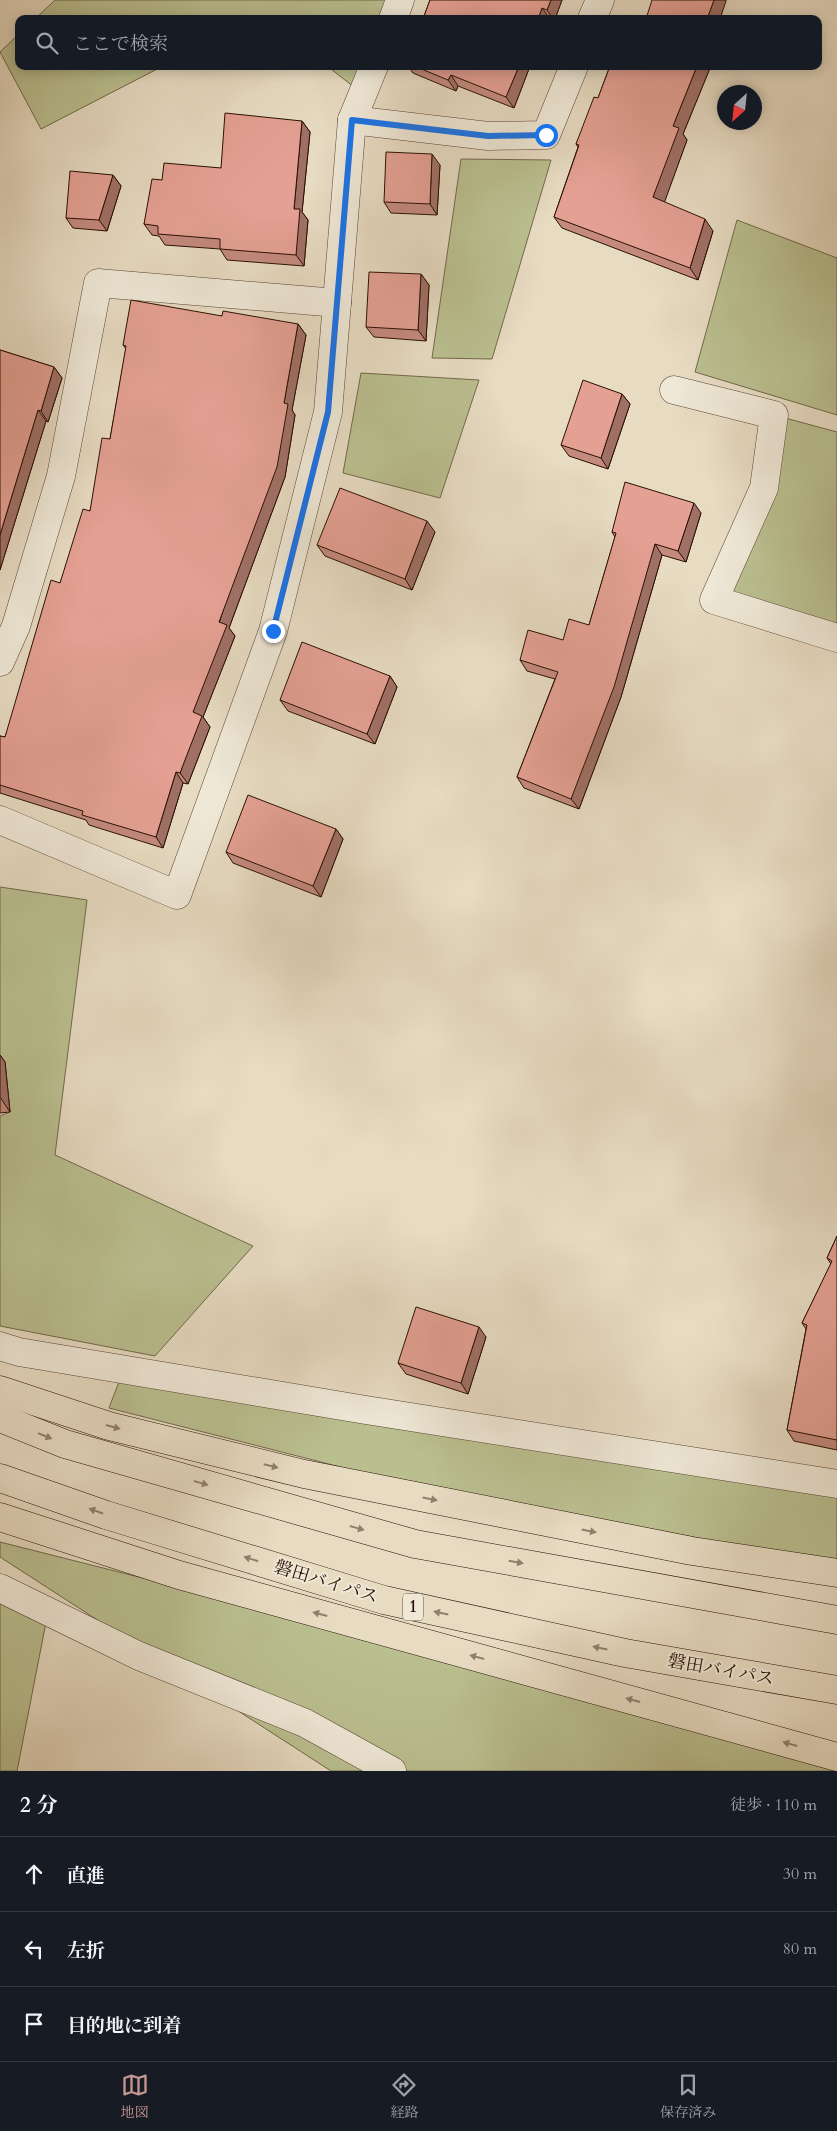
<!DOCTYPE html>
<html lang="ja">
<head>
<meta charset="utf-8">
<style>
	body { margin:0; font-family:Cardo,"Noto Serif JP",serif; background:#20242c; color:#f1f3f6 }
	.compass { position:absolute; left:717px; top:85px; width:45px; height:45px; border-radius:50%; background:#171b24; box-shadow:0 2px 12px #0003; rotate:207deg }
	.stop { position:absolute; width:15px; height:15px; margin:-11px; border:4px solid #1a73e8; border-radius:50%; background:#fff }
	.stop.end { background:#1a73e8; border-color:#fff; box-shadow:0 1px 5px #0008 }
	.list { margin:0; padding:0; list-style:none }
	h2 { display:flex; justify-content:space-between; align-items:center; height:65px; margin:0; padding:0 20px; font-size:21px }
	h2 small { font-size:16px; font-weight:400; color:#9ea1a6 }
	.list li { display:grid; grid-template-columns:32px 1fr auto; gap:15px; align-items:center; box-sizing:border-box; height:75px; padding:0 20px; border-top:1px solid #363941 }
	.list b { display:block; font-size:19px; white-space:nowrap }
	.list em { font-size:16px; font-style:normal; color:#9ea1a6 }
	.icon { flex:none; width:28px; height:28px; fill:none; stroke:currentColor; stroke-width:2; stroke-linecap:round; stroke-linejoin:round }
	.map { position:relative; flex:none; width:837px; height:1771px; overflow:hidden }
	.search { position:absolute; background:#171b24; box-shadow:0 2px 12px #0003; left:15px; right:15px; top:15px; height:55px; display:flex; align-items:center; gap:12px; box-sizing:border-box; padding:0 18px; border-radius:10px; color:#9ea1a6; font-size:19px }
	.sheet { height:290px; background:#171b24 }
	nav { display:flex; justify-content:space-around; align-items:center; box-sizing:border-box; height:70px; border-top:1px solid #363941; background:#171b24; font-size:14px; color:#9ea1a6 }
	nav a { display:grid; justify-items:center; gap:2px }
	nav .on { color:#c59692 }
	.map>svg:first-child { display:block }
	.green { fill:#babf90; stroke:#72684a }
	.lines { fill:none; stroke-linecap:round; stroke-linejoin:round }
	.street-casing { stroke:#594333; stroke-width:29 }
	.highway-casing { stroke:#2a1003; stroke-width:29 }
	.street { stroke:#efe8d7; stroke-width:28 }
	.highway { stroke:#e7dbc2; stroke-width:28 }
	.wall { fill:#c48a7e; stroke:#2a1003 }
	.shaded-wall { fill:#a07067; stroke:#2a1003 }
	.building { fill:#e4a093; stroke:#2a1003 }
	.oneway { fill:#92806c }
	.route { stroke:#1a73e8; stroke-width:6 }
	.labels { text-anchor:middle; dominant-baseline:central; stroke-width:4; stroke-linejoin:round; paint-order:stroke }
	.shield { fill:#efe8d7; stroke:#655143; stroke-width:1 }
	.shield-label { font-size:16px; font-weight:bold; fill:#2a1003 }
	.street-label { font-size:18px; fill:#2a1003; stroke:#efe8d7 }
</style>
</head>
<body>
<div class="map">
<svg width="837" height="1771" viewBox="0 0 837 1771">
	<rect width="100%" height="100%" fill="#e7dbc2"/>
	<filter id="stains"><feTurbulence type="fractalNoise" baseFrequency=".004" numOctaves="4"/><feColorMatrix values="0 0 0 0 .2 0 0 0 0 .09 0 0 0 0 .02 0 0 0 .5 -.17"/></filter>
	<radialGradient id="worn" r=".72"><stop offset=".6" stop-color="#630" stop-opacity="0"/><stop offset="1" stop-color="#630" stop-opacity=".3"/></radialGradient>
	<g class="green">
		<polygon points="55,0 400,0 393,19 35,19"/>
		<polygon points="19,34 19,66 163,66 41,129 0,52"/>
		<polygon points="327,66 374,66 363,94"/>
		<polygon points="461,159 551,160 492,359 432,358"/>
		<polygon points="737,220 837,258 837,415 695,372"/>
		<polygon points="361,373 479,380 440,498 343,473"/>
		<polygon points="774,415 837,432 837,638 714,600"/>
		<polygon points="0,887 87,900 55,1155 253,1246 155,1356 0,1326 0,1116 10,1112 0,1062"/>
		<polygon points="120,1379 837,1484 837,1565 372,1475 109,1408"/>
		<polygon points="0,1542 682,1714 837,1771 331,1771 0,1557"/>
		<polygon points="0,1587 48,1612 17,1771 0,1771"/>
	</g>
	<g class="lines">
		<defs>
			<g id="street">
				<polyline points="393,19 400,0"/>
				<polyline points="592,19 600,0"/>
				<polyline points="352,120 488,136 546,135 574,66"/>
				<polyline points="674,390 774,415 764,488 714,600 837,638"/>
				<polyline points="0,662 16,626 61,476 98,283 337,303"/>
				<polyline points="0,820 177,895 273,631 328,412 352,120 374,66"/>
				<polyline points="0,1346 19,1352 366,1410 837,1484"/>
				<polyline points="0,1588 139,1656 305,1723 392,1771"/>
			</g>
			<g id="highway">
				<polyline points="0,1390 109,1426 304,1474 692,1551 837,1573"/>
				<polyline points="0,1418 65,1444 415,1544 837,1620"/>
				<polyline points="0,1478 106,1515 384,1600 625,1653 837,1690"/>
				<polyline points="0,1517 179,1575 837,1757"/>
			</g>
		</defs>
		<use href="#street" class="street-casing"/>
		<use href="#highway" class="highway-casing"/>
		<use href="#street" class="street"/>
		<use href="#highway" class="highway"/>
	</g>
	<g class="wall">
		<polygon points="430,0 562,0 555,19 423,19"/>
		<polygon points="408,66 530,66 514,108 458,86 456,91 413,73"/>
		<polygon points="610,66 708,66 710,68 683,134 687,140 664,202 713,231 698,280 562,228 554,217 578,147 576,144 598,98"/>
		<polygon points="302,121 310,132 302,212 308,220 304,266 227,260 220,249 165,245 159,236 152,235 144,224 162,180 221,168"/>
		<polygon points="440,165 437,215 391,213 384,202"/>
		<polygon points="113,175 121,186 107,231 73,228 66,218"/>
		<polygon points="421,274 429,285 426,341 374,337 366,327"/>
		<polygon points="222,316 298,324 306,335 292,410 295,415 285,477 229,628 235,636 203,717 210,727 188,784 183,783 163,848 89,825 86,820 0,793 0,736 5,737 60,583 90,511 110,439 126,349 123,345"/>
		<polygon points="0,350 54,367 62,378 48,422 46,421 0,570"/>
		<polygon points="622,394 630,404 608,469 569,456 561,445"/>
		<polygon points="701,513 686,562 662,555 621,697 579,809 524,788 517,777 555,679 527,671 520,660 563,640 589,625 615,537 612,532"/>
		<polygon points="435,532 412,590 325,556 317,545"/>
		<polygon points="390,676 397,687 375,744 288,711 280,700"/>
		<polygon points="336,829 343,839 321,897 233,863 226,852"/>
		<polygon points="0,1055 5,1062 10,1112 0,1113"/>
		<polygon points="837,1236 837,1450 794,1441 787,1430 806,1329 802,1323 831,1264 827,1258"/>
		<polygon points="486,1337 468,1394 406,1374 398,1363"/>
	</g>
	<g class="shaded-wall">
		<polygon points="551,0 562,0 555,19 553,19 547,10"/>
		<polygon points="714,0 726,0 726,1 720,19 707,19"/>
		<polygon points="542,8 550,19 538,19"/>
		<polygon points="519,66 530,66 514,108 506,97"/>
		<polygon points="697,66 708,66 710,68 683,134 687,140 662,209 653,197 673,126"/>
		<polygon points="451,75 458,86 456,91 448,80"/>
		<polygon points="302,121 310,132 302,212 308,220 304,266 296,255 294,209"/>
		<polygon points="432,154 440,165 437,215 430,204"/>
		<polygon points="113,175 121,186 107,231 99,220"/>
		<polygon points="705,219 713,231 698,280 690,268"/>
		<polygon points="421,274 429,285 426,341 418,330"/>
		<polygon points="298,324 306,335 292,410 295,415 285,477 229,628 235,636 203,717 210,727 188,784 180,773 193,712 284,403"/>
		<polygon points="54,367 62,378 48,422 41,411"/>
		<polygon points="622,394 630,404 608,469 601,458"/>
		<polygon points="38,410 46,421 0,570 0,535"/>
		<polygon points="694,503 701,513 686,562 678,551"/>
		<polygon points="427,521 435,532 412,590 405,579"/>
		<polygon points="655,544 662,555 621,697 579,809 571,799"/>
		<polygon points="390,676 397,687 375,744 367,734"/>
		<polygon points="176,772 183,783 163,848 156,837"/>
		<polygon points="336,829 343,839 321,897 313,886"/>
		<polygon points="0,1055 5,1062 10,1112 0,1097"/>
		<polygon points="479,1327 486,1337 468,1394 461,1383"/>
	</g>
	<g class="building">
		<polygon points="430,0 551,0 547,10 542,8 538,19 423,19"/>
		<polygon points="652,0 714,0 707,19 646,19"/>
		<polygon points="414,66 519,66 506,97 451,75 448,80"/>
		<polygon points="610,66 697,66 673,126 679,128 653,197 705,219 690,268 554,217 579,145 576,144 594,97 598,98"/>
		<polygon points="225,113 302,121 294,209 300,209 296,255 220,249 220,239 158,234 158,226 144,224 152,179 162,180 164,163 221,168"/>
		<polygon points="386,152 432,154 430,204 384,202"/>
		<polygon points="70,171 113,175 99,220 66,218"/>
		<polygon points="369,272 421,274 418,330 366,327"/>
		<polygon points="131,300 222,316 223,311 298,324 284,403 288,404 277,467 219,622 227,625 193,712 202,716 180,773 176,772 156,837 82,815 83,811 0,785 0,736 5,737 51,580 60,583 83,509 90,511 102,438 110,439 126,346 123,345"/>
		<polygon points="0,350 54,367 41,411 38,410 0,535"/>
		<polygon points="583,380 622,394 601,458 561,445"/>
		<polygon points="625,482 694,503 678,551 655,544 614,687 571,799 517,777 558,672 520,660 528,630 563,640 569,619 589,625 616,533 612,532"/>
		<polygon points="340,488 427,521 405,579 317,545"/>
		<polygon points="302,642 390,676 367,734 280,700"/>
		<polygon points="248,795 336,829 313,886 226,852"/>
		<polygon points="837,1236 837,1440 787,1430 807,1325 802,1323 832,1261 827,1258"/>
		<polygon points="416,1307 479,1327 461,1383 398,1363"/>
	</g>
	<defs><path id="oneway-solid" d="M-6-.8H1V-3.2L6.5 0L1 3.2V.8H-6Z" transform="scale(1.25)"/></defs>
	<g class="oneway">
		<use href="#oneway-solid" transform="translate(113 1427) rotate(15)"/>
		<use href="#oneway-solid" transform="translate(45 1436) rotate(22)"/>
		<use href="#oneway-solid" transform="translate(271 1466) rotate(14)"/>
		<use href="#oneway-solid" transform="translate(201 1483) rotate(16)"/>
		<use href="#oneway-solid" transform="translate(430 1499) rotate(11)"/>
		<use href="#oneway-solid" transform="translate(96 1511) rotate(-161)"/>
		<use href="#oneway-solid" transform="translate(357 1528) rotate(16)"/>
		<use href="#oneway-solid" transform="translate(589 1531) rotate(11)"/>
		<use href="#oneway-solid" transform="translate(251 1559) rotate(-163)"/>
		<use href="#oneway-solid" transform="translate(516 1562) rotate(10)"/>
		<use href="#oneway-solid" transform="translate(441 1613) rotate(-168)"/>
		<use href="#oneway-solid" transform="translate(320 1614) rotate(-165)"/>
		<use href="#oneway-solid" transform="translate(600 1648) rotate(-168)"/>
		<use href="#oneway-solid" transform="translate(477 1657) rotate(-165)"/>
		<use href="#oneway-solid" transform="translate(633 1700) rotate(-165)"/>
		<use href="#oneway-solid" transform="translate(790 1744) rotate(-164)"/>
	</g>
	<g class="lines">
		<polyline class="route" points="273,631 328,412 352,120 488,136 546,135"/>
	</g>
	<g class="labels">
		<rect class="shield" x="403" y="1593.5" width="20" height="27" rx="4"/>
		<g class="shield-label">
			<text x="413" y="1607">1</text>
		</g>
		<g class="street-label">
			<text transform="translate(326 1582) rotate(17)">磐田バイパス</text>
			<text transform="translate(721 1670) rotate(10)">磐田バイパス</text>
		</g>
	</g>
	<rect width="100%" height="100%" filter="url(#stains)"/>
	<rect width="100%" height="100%" fill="url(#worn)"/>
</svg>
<svg class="compass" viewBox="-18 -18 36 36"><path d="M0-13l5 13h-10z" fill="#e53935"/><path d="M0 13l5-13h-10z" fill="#9ea1a6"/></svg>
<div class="stop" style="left:546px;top:135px"></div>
<div class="stop end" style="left:273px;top:631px"></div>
<div class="search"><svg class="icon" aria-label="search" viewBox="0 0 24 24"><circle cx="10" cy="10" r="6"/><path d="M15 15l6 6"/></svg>ここで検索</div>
</div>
<section class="sheet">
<h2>2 分<small>徒歩 · 110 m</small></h2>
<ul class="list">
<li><svg class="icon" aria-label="ahead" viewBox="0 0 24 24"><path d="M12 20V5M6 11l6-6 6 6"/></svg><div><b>直進</b></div><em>30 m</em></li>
<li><svg class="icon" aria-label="left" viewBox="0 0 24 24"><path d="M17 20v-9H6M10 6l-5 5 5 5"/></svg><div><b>左折</b></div><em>80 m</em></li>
<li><svg class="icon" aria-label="arrive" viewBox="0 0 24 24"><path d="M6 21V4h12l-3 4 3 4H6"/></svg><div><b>目的地に到着</b></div></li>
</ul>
</section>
<nav>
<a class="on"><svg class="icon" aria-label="map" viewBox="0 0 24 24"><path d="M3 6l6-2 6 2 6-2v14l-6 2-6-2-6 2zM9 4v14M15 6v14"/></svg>地図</a>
<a><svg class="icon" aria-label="directions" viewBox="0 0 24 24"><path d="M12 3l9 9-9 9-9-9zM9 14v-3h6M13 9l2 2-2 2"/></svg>経路</a>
<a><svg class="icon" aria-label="saved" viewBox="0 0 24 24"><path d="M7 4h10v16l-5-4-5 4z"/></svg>保存済み</a>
</nav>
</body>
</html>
